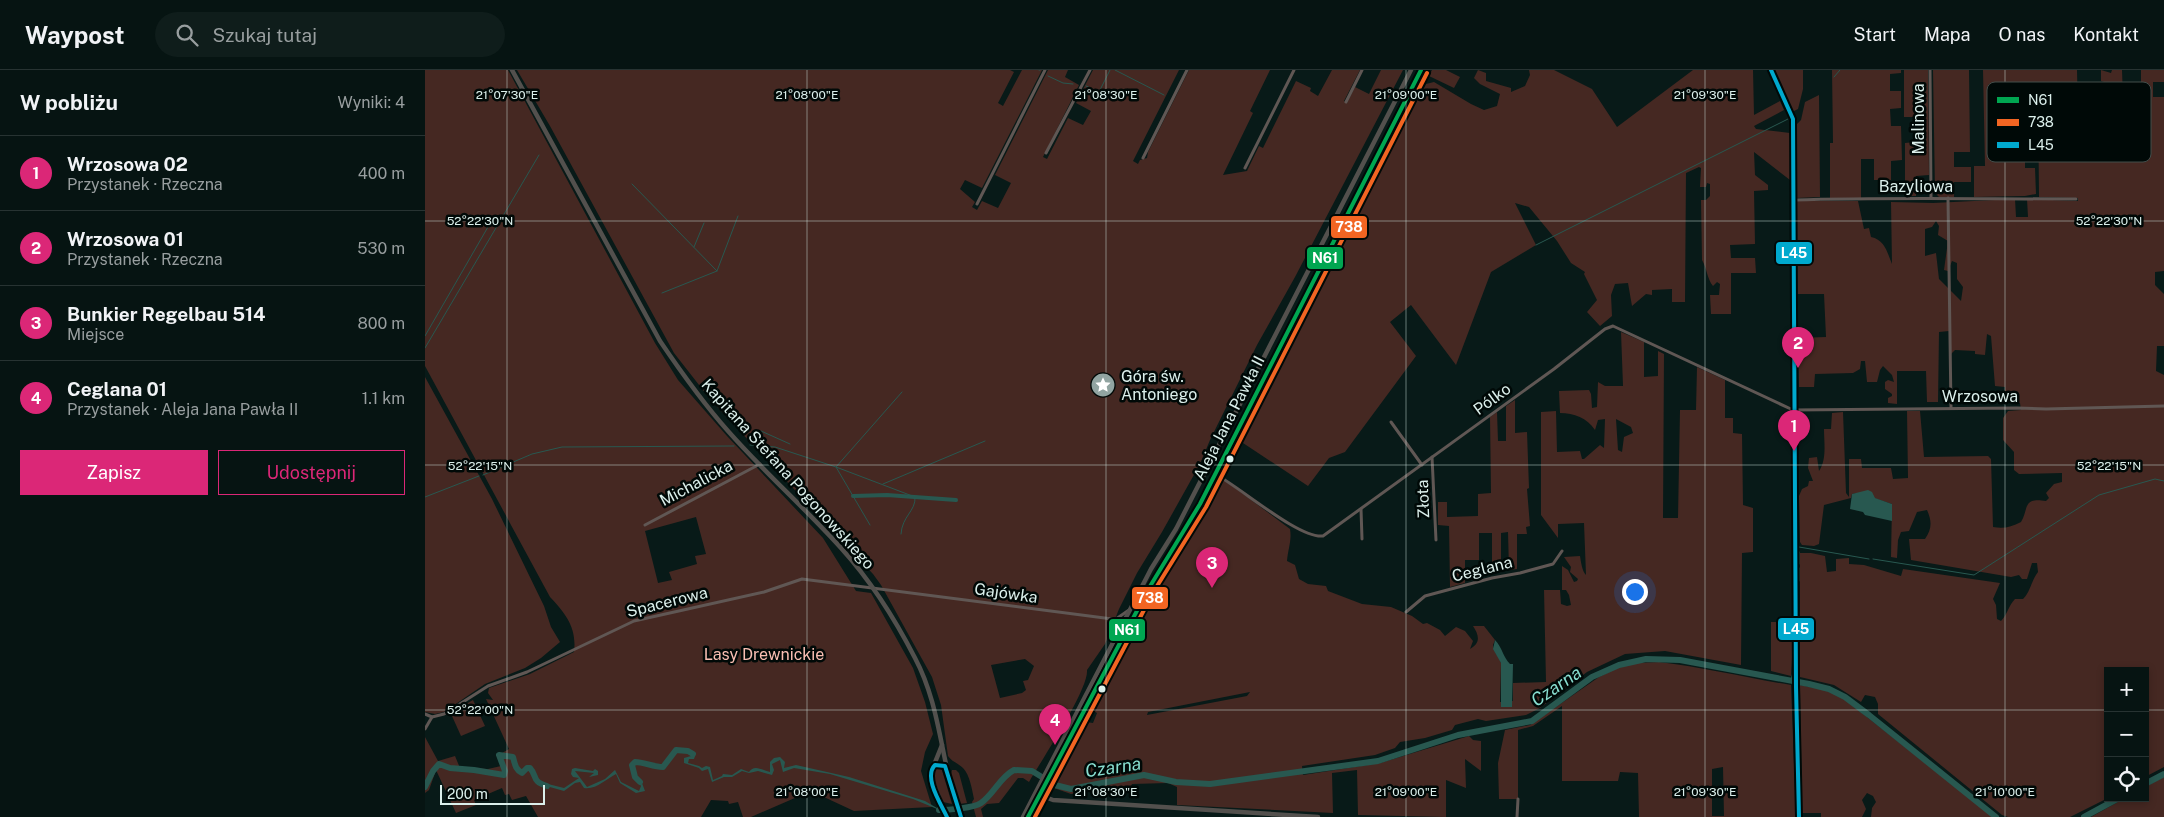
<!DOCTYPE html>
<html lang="pl">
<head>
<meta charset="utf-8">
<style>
	body { margin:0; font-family:"Public Sans",sans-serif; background:#0f1d1b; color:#f1f3f6 }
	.controls { position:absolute; right:15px; bottom:15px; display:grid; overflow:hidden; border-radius:0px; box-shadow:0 2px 8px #0003 }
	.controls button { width:45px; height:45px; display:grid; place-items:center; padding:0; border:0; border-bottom:1px solid #273332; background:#061412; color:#f1f3f6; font:25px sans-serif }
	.scale { position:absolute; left:15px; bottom:12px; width:105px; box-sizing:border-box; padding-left:5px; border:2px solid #dbefeb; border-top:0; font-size:14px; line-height:18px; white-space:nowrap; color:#dbefeb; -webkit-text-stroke:4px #000907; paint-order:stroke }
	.you { position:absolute; left:1209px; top:521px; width:18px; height:18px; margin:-12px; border:4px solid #fff; border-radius:50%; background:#1a73e8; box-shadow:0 0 0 8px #1a73e833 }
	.badge { display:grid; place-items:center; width:32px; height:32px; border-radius:50%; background:#db2777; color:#fff; font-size:16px; font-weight:700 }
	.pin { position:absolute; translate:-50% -41px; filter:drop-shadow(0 1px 2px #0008) }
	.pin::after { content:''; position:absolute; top:26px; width:18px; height:15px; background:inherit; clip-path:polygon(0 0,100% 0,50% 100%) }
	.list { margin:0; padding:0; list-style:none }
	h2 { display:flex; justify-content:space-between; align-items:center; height:65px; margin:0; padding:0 20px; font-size:21px }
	h2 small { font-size:16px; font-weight:400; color:#989e9f }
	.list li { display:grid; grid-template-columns:32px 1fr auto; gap:15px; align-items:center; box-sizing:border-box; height:75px; padding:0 20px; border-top:1px solid #273332 }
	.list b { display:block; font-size:19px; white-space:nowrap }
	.list p { margin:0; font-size:16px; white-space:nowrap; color:#989e9f }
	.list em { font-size:16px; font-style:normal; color:#989e9f }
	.actions { display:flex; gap:10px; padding:15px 20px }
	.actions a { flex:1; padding:11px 0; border:1px solid #db2777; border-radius:0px; text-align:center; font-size:18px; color:#db2777 }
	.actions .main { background:#db2777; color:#fff }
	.icon { flex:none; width:28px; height:28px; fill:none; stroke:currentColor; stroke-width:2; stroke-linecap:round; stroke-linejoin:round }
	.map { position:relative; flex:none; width:1739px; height:747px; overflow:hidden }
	header { display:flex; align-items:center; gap:30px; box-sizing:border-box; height:70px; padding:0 25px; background:#061412; border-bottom:1px solid #273332 }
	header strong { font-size:24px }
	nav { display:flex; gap:28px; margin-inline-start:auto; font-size:18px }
	.search { width:350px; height:45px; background:#0f1d1b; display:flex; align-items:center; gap:12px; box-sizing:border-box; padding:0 18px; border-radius:28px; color:#989e9f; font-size:19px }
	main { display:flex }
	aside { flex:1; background:#061412 }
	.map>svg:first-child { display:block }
	.green { fill:#452822; fill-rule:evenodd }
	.water { fill:#285850 }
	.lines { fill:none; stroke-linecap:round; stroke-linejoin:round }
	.stream { stroke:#285850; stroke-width:1 }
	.canal { stroke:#285850; stroke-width:4 }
	.river { stroke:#285850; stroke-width:6 }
	.street { stroke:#605754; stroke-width:3 }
	.secondary { stroke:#53504d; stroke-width:4.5 }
	.bus-1-casing { stroke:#000907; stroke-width:8 }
	.bus-2-casing { stroke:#000907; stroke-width:8 }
	.bus-3-casing { stroke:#000907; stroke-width:8 }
	.bus-1 { stroke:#00a651; stroke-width:4 }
	.bus-2 { stroke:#f26522; stroke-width:4 }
	.bus-3 { stroke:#00a9ce; stroke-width:4 }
	.ticks { fill:none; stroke:#dbefeb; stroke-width:1; stroke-opacity:0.45 }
	.bus-dot { fill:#dbefeb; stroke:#000907; stroke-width:2 }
	.labels { text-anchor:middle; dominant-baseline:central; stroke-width:5; stroke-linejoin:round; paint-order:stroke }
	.street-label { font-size:16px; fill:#dbefeb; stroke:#000907 }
	.poi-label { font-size:16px; fill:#dbefeb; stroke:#000907; text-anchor:start }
	.park-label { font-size:16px; fill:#f9bfb3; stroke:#000907 }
	.water-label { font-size:18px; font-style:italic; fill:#88ded0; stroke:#000907 }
	.key { fill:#000907; stroke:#424e4b; stroke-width:1 }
	.key-label { font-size:14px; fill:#dbefeb }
	.ticks-label { font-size:12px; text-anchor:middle; fill:#dbefeb; stroke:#000907; stroke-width:5; stroke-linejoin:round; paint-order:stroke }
	.line-badge { stroke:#000907; stroke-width:2 }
	.badge-label { font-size:14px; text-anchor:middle; font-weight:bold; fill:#fff }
</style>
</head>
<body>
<header>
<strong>Waypost</strong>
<div class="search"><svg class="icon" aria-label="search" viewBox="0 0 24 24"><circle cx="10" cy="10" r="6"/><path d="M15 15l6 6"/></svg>Szukaj tutaj</div>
<nav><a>Start</a><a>Mapa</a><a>O nas</a><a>Kontakt</a></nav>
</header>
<main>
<aside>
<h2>W pobliżu<small>Wyniki: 4</small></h2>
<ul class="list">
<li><span class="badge">1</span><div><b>Wrzosowa 02</b><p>Przystanek · Rzeczna</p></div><em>400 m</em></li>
<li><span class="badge">2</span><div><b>Wrzosowa 01</b><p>Przystanek · Rzeczna</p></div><em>530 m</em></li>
<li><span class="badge">3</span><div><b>Bunkier Regelbau 514</b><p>Miejsce</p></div><em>800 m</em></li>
<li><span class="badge">4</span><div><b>Ceglana 01</b><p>Przystanek · Aleja Jana Pawła II</p></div><em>1.1 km</em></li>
</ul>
<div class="actions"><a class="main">Zapisz</a><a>Udostępnij</a></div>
</aside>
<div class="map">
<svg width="1739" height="747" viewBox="0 0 1739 747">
	<rect width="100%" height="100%" fill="#081a18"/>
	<g class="green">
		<path d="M0,0H83L230,273L253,310L302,366L398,468L431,521L446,523L488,598L500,632L508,664L500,682L496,701L507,737L429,741L386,721L326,747H318L313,732L304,734L303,731L286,730L276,747H113L101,726L87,730L84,724L80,725L77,718L49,730L51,735L31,743L11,700L4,720L0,723V667L13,691L30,686L35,698L63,699L76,696L72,686L84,679L61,629L68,630L63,623L64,618L105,604L149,582C152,558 141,544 125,527L0,296ZM271,447L281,484L270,486L272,494L244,502L247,510L233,513L220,461Z"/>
		<path d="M92,0H585L589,2L573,33L578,36L597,0H617L557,118L540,110L535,119L550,132L547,137L552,140L557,131L573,138L586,113L570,105L623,0H643L640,7L654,15L618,87L622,89L643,48L658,55L666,41L651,33L668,0H754L708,91L713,94L715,90L722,88L723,82L764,0H845L825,41L828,43L798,105L822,101L834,76L838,78L871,11L886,18L885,21L893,26L907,0H935L919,31L922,33L930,17L944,24L956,0H978L870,207L832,275L785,370L775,394L737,462L712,503L694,539L680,574L662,600C664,619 616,691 604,712L598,708H593L574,733L562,734L556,739L558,747H551L547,732L549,729C547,720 545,705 538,698C533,693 527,692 523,686L516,635L507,607L456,515L448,504L285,329L249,283L125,56ZM600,589L609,596L603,610L598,611L601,620L597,623L575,628L566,595Z"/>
		<polygon points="1007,0 1021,0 1035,7 1029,18 1004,6"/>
		<path d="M1053,0L1061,3V11L1086,18V22L1100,16L1105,5L1104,0H1129L1167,19L1192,57L1268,0H1328L1329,45L1355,31L1359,40L1329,56L1331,59L1365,63V110L1329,82L1330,105L1343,115V120L1329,121L1330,174L1305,175L1306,188H1330L1331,203H1306V244H1286L1285,225H1294L1295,214L1292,212L1288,216C1282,209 1282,198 1277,190L1276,130H1281L1285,126V114L1282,113L1281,117H1275L1276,98L1274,97L1261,103L1260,232H1247V219L1227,220V225L1221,224L1207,236L1203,213L1190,214L1186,225L1187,246L1175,256L1162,242L1172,230L1159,204L1160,202L1146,193L1132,171L1104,137L1090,133L1111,175L1066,202L1031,295L986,235L965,252L991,286L920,382L904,388L883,416L815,371L931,137L988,28L997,22L1001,14L1009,12L1046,34L1059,40L1072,36L1075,24L1055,14L1049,8Z"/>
		<polygon points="1349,0 1378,0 1378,19 1373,39 1367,42"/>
		<polygon points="1407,0 1476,0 1476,3 1465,4 1465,21 1476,21 1476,38 1465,39 1466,56 1476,56 1477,90 1466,91 1466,110 1449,110 1449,89 1436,89 1436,128 1405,128 1405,73 1408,73"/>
		<polygon points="1479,0 1503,0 1504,105 1491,106 1491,126 1483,126 1480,124 1480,73 1490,72 1490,47 1479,47"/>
		<polygon points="1508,0 1544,0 1545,82 1529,82 1529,97 1546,97 1546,112 1529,112 1529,127 1514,127 1510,123"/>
		<path d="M1558,0H1652L1653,47L1663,51L1674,48L1685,32L1682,13L1676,11V0L1686,3L1687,0H1697L1698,27H1716V0H1739V12H1728V27H1739V201L1730,202V215L1739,224V276H1732L1731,301L1739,305V697L1720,707V601H1683V728L1645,747H1583L1577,745L1453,644V634L1450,627L1440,625L1436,632L1409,615L1375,607V483H1386L1400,486L1402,502L1411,501V489L1424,488V494L1439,495L1476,506L1478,499L1575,513L1568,529L1571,535L1572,549L1576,551C1583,544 1583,536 1590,529H1598C1606,521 1606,511 1613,502L1612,493H1607L1602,509H1597L1594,505L1586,507L1486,490L1484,469H1500C1507,459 1507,451 1502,440L1492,442L1484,461L1476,462L1473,470L1472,488L1466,487L1467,434L1433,423L1427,424L1426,428L1399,435L1394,474L1389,476L1377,475L1375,472L1374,426L1377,419L1383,416L1384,411H1388L1383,398L1384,388L1392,387L1394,401C1402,389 1399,373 1399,359H1406L1407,343L1418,342L1421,423L1424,427V389H1436L1437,398H1466L1468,409L1483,408L1482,341H1495L1499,387L1563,386L1566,389L1568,457C1579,459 1586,457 1596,452C1604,439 1597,427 1621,431L1624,428L1621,423L1629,414L1637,412V403L1594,404L1589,400V382L1578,370V348L1583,341L1596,340L1595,333H1580V317L1570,316L1566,266L1562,264L1560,285L1550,284V281L1530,280L1526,284L1524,261L1514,262L1513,332H1502L1501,301H1472V334L1463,333V328L1467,326V324L1460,319V312L1463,310L1469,312L1467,305L1458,296L1455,300L1452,312H1442L1440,291H1436L1435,299L1428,303L1390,304L1389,317H1374L1373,268L1401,267L1399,224H1372L1371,131H1433L1439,159L1444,158L1446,167C1460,170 1462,182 1467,194L1466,132L1508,133L1590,129L1591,147H1603L1602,129L1653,131V128L1614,127L1613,26H1600V98H1610L1611,124L1600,126L1549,127V96H1560ZM1511,151L1514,156L1513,165L1523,171L1519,200L1523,201L1527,191L1532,193V209L1538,217L1536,231L1514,209L1511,183L1500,186V159L1507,157Z"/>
		<polygon points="1394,25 1395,127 1371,128 1371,55 1376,50 1380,32"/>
		<path d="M1196,262L1219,272V307L1233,306V281L1239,284L1238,448H1253L1255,340H1271L1272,297L1300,310V348H1308V363L1317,364L1318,435L1328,438V482L1317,483L1316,595L1240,581L1200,584L1162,602L1115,638L1101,645L1061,651L1053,649L1030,655L1027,660L1000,668L975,672L970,678L950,685L877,696L878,705L955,693L1044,666L1048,670L1056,671V701L1040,689L1041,718L1021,710V747L933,745L932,700L907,703L908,743L752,735V717L743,713L707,714L706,716L646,724L626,717L661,652L668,653L672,643L667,640L734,511L775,445L791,410L796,409L806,415L865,459C867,470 863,479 862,491L870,495L874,509L883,514L901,516L903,521L937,534L966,537L987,546L998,554L1002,553L1015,560L1020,566L1031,557L1040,561L1048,571L1045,579C1056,573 1054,565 1048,556H1059L1070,570L1068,575C1069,583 1074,586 1076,593L1075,632L1088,631V613L1121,612L1119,520H1135L1136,534L1142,536L1146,535L1144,525L1141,520H1137V496L1143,500L1149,512L1152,511L1153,509L1145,502L1146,497L1139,487L1155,486C1156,492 1157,501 1161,505L1159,453L1133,454V468L1116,445V342L1131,341L1132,382L1155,381L1157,389H1159L1175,375L1179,378L1180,349L1173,350L1170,360C1162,348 1149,343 1135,343L1134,321L1164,320L1166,324L1167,338L1172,337L1173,312L1180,316H1198ZM1191,349L1206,357L1208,363L1199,367L1197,382L1193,380ZM825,622L822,626L722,645L723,642Z"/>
		<polygon points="0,307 67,429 119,536 126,557 135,572 116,588 100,598 60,614 19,642 10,644 0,642"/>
		<polygon points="1090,330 1090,363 1102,362 1104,418 1102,419 1105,456 1101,457 1102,464 1092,464 1092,499 1084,500 1083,462 1076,463 1076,502 1067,503 1067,463 1054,463 1054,490 1040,490 1040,513 1025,517 1024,456 1013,455 1013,432 1022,432 1022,447 1053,446 1053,424 1066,423 1065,347 1072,342 1073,371 1081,371 1081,336"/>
		<polygon points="1346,552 1369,552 1366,606 1346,601"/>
		<path d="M1234,592C1278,597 1322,608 1366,615L1371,747H1214L1213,703L1195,702L1193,711H1137V636L1108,656L1093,660V729H1074L1073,693L1080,660L1105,655L1174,607L1192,598L1212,593ZM1298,697L1299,746H1287V699Z"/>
		<polygon points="1375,615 1400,620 1418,628 1568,747 1446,747 1447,738 1451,732 1448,726 1442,723 1437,730 1441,739 1437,747 1396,747 1396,743 1377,743"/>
		<polygon points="48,630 60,656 36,666 27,646 36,637"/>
		<polygon points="513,697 517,700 527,734 518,732 507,704 509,699"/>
		<path d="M527,700H531L534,703L542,733L534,734C531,724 523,711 527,700Z"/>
		<polygon points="1739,707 1739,747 1666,747 1700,728 1720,728 1720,717"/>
	</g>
	<g class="water">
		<polygon points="1443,420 1447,422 1450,428 1467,434 1467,451 1440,445 1438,442 1425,439 1427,424"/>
		<path d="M1070,570C1077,577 1078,587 1085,594H1088L1087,637H1076V593L1068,579Z"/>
		<path d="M264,679L270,686L269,689H264L263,693L274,696L277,698L281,696L285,697L288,710L297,706L298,704L307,705L316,699L324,702C329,694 337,700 345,702V692L349,688L355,687L360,692L359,698L371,695L424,707L500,731L517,741L488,729L405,704L369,698L358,702L355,690L347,694L349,700L347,705L333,701L324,703L317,701L307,707H299L287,712L283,699L277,701L274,698L259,693V688L266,686L262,682Z"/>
		<path d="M150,698L168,701L170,699L173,701V705L164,707L169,703L150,701L162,717L180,709L190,700L196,712L214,721L216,716L209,706H210L217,713L220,721L211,723L195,713L191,704C181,709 171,720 159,718L155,712L150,713L139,721L114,714L115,712L139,718L154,708L148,707L146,704L147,699Z"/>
	</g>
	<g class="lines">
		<g class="stream">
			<polyline points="614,0 615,0"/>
			<polyline points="690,0 739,25"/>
			<polyline points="623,6 638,13 648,14"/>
			<polyline points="1409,7 1415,0"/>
			<polyline points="661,16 674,22 685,0"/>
			<polyline points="207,114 292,201"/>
			<polyline points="1111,175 1363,49"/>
			<polyline points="269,177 279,153"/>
			<polyline points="237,223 292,201 313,146"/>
			<polyline points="0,266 67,150"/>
			<polyline points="0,278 114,85"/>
			<polyline points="336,361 365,374"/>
			<polyline points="325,375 350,377 411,397 445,455"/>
			<polyline points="58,405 107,384 137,377 309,376"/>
			<polyline points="458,414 560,371"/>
			<polyline points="0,427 54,406"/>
			<path d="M476,464C477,446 491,441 490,427L411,397L477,322"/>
			<polyline points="1374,477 1444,489"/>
			<polyline points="1448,489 1549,505 1674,425 1730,409 1739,411"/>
			<polyline points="1374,494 1374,482"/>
			<polyline points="1374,511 1374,498"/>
			<polyline points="1366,610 1368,602 1368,511"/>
		</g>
		<polyline class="canal" points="428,426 462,425 531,430"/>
		<g class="river">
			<path d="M215,712L210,707L207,695L210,692C219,692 228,697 238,697L251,680L263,681L268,684"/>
			<polyline points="1720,714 1739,704"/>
			<path d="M0,717L8,701L14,694L25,698L49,700L79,705L80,701L74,685L88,687C90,694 90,699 97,703L102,698H105C113,707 106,711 122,716"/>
			<path d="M514,740C523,740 549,738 556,733C569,724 575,707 589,700L607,701L630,715L646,719L719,705L751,712L785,714L953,691L1033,665L1107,651L1167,607L1194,595L1221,589L1255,590L1384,614L1404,619L1420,627L1444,645L1571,747"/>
			<polyline points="1659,747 1694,728"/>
		</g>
		<g class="street">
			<polyline points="1346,0 1368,49 1371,340 1371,617 1374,747"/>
			<polyline points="1505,0 1506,128"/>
			<polyline points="921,32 937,0"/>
			<polyline points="621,83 665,0"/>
			<polyline points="718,88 762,0"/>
			<polyline points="820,98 869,0"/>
			<polyline points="1523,128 1526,338"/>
			<path d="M1369,130C1463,127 1557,129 1651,129"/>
			<polyline points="552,134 620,0"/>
			<polyline points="966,352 997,395"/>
			<polyline points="1007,387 1011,470"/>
			<path d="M790,404C815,417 874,469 898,466L1129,299L1180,259L1188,256L1368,340L1592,338L1621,339L1739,336"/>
			<polyline points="936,439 937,469"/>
			<polyline points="220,455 335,394"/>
			<polyline points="981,542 1000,526 1067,508 1095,503 1128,494 1137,481"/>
			<polyline points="691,549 704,540"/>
			<polyline points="686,550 692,554 693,560"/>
			<polyline points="0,644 7,647 19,644 63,616 102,602 209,551 339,522 377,509 695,550 700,552 702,559"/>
			<polyline points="0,659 7,647"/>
			<polyline points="1092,747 1093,729"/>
		</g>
		<g class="secondary">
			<path d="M87,0L235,271C256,302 278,333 303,361C339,402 380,438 416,478C445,510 470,549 490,588C517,639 515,693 536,747"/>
			<polyline points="517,675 505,705 522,747"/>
			<polyline points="615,725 628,730 893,747"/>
			<polyline points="598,747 726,499 751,459 986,0"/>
			<polyline points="603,747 724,518 775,434 996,0"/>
		</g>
		<defs>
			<polyline id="bus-1" points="603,747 724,518 775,434 996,0"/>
			<polyline id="bus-2" points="610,747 729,521 781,437 1002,3"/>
			<g id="bus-3">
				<polyline points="1346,0 1368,49 1371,617 1374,747"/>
				<path d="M522,747C516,734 498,707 510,695L520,696L536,747"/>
			</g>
		</defs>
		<use href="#bus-1" class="bus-1-casing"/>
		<use href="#bus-2" class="bus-2-casing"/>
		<use href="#bus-3" class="bus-3-casing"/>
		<use href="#bus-1" class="bus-1"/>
		<use href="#bus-2" class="bus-2"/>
		<use href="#bus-3" class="bus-3"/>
	</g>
	<path class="ticks" d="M82,0V747M382,0V747M681,0V747M981,0V747M1280,0V747M1580,0V747M0,151H1739M0,395H1739M0,640H1683M1720,640H1739"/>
	<defs>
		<symbol id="sight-disc" viewBox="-11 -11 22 22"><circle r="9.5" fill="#91a4a1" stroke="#000907"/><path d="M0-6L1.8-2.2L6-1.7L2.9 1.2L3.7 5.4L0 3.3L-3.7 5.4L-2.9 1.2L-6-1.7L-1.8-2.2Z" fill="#fff"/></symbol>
	</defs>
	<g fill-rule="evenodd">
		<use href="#sight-disc" x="664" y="301" width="28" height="28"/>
	</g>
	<g class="bus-dot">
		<circle cx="805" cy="389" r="4.5"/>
		<circle cx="677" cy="619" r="4.5"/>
	</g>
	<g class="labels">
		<g class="street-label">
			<text transform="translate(1493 49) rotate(-90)">Malinowa</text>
			<text x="1491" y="116">Bazyliowa</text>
			<text x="1555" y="326">Wrzosowa</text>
			<text transform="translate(1067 329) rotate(-36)">Pólko</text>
			<text transform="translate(804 348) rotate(-63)">Aleja Jana Pawła II</text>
			<text transform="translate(363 404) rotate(48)">Kapitana Stefana Pogonowskiego</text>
			<text transform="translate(271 413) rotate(-28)">Michalicka</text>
			<text transform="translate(998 429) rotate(-92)">Złota</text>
			<text transform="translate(1057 499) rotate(-14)">Ceglana</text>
			<text transform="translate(581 523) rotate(8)">Gajówka</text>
			<text transform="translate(242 532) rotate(-14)">Spacerowa</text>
		</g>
		<g class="poi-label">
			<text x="696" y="306">Góra św.<tspan x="696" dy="18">Antoniego</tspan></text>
		</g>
		<g class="park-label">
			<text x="339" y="584">Lasy Drewnickie</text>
		</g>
		<g class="water-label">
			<text transform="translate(1131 616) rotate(-34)">Czarna</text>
			<text transform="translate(688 697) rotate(-8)">Czarna</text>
		</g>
	</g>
	<rect x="1562" y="12" width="164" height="80" rx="8" class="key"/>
	<rect x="1572" y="27" width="22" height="6" fill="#00a651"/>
	<rect x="1572" y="49" width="22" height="7" fill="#f26522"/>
	<rect x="1572" y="72" width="22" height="6" fill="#00a9ce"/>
	<g class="key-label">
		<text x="1603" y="35">N61</text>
		<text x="1603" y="57">738</text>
		<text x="1603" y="80">L45</text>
	</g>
	<g class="ticks-label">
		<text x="82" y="29">21°07'30"E</text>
		<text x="382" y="29">21°08'00"E</text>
		<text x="681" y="29">21°08'30"E</text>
		<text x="981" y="29">21°09'00"E</text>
		<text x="1280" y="29">21°09'30"E</text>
		<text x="55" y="155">52°22'30"N</text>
		<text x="1684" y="155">52°22'30"N</text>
		<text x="55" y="400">52°22'15"N</text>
		<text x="1684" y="400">52°22'15"N</text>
		<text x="55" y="644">52°22'00"N</text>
		<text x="382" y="726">21°08'00"E</text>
		<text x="681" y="726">21°08'30"E</text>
		<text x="981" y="726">21°09'00"E</text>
		<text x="1280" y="726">21°09'30"E</text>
		<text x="1580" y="726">21°10'00"E</text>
	</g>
	<g class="line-badge">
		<rect x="905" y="145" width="38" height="24" rx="5" fill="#f26522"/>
		<rect x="1350" y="171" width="38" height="24" rx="5" fill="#00a9ce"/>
		<rect x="881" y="176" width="38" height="24" rx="5" fill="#00a651"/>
		<rect x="706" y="516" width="38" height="24" rx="5" fill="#f26522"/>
		<rect x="1352" y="547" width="38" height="24" rx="5" fill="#00a9ce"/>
		<rect x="683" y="548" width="38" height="24" rx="5" fill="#00a651"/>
	</g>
	<g class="badge-label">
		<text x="924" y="162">738</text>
		<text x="1369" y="188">L45</text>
		<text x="900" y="193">N61</text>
		<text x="725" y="533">738</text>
		<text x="1371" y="564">L45</text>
		<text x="702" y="565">N61</text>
	</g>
</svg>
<div class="controls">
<button>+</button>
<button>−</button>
<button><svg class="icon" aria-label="locate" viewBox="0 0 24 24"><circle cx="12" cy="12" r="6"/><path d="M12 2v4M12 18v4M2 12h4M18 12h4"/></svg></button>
</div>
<div class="scale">200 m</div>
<div class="you"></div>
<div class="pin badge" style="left:1369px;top:381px">1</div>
<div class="pin badge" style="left:1373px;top:298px">2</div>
<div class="pin badge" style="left:787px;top:518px">3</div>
<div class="pin badge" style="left:630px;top:675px">4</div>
</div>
</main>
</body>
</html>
